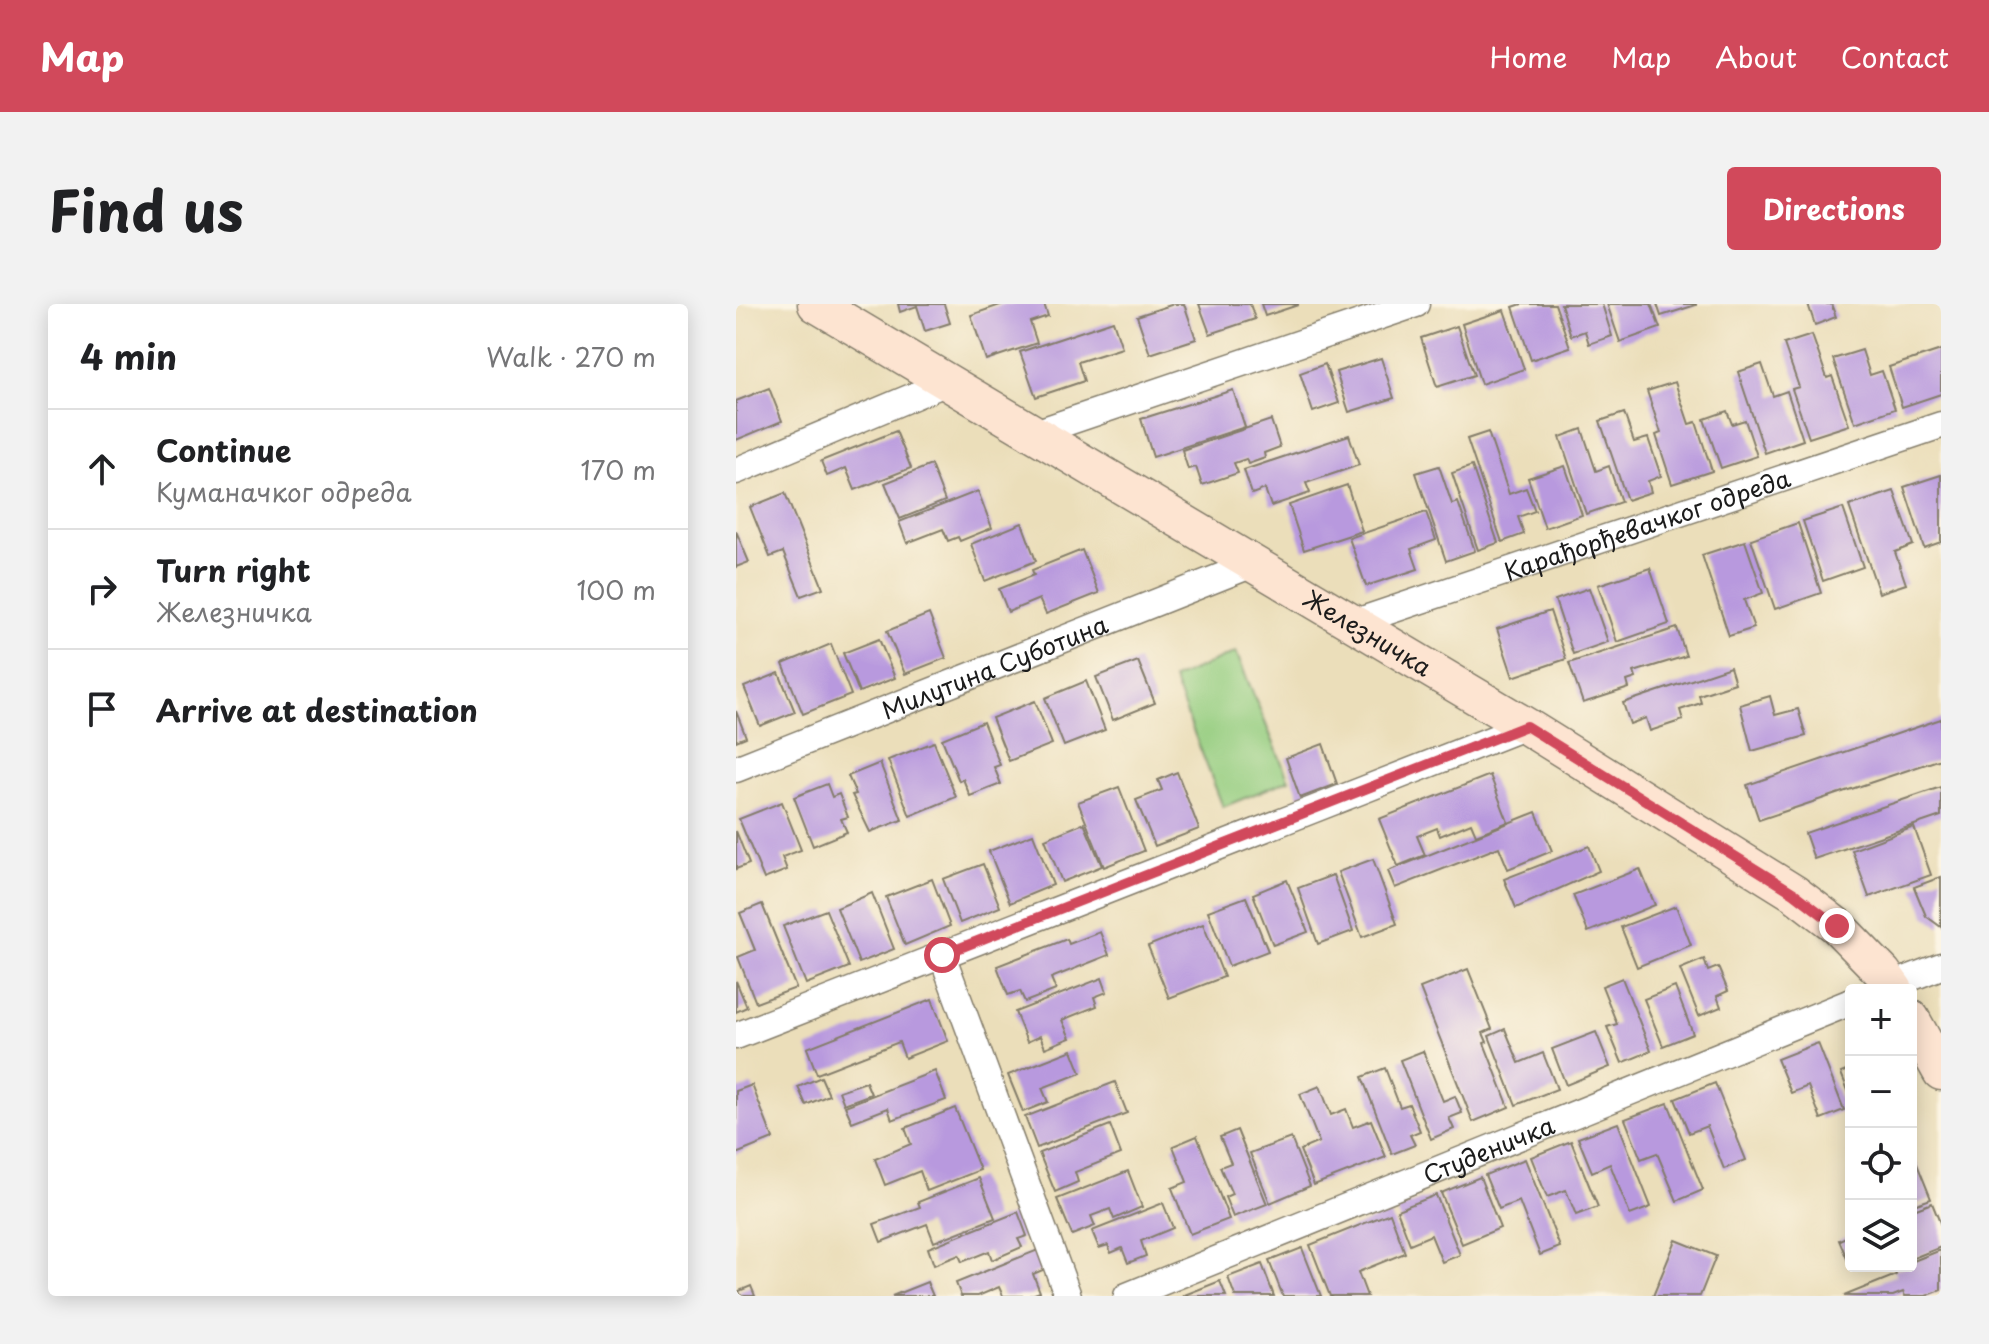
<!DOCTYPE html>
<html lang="en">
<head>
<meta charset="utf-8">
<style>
	body { margin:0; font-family:"Playpen Sans",sans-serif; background:#f2f2f2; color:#202124 }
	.controls { position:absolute; right:24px; bottom:24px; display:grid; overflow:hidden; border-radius:8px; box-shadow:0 4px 20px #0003 }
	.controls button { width:72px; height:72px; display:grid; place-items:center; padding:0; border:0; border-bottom:2px solid #e0e0e0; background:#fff; color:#202124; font:40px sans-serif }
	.stop { position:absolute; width:24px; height:24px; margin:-18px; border:6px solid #d1495b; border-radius:50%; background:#fff }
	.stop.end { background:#d1495b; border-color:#fff; box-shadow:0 2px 8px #0008 }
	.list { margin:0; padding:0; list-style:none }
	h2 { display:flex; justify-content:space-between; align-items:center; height:104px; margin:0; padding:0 32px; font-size:34px }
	h2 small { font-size:26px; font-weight:400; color:#757577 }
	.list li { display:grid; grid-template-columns:52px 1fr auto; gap:24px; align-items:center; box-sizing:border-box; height:120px; padding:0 32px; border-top:2px solid #e0e0e0 }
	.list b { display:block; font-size:30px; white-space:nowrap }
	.list p { margin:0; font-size:26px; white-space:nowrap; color:#757577 }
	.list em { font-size:26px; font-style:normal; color:#757577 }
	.icon { flex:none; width:44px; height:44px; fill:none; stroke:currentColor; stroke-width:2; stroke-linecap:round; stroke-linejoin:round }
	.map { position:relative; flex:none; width:1205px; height:992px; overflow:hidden; border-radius:8px }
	header { display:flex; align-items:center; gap:48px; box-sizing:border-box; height:112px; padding:0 40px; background:#d1495b; color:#fff }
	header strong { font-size:38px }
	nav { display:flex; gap:44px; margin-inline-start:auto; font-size:28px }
	.intro { display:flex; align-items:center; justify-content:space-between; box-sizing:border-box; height:192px; padding:0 48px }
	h1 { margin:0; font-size:56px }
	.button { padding:20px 36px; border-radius:8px; background:#d1495b; color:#fff; font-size:28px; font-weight:700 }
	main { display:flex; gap:48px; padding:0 48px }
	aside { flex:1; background:#fff; border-radius:8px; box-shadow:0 4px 20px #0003 }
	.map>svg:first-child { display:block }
	.green { fill:#96ce81; stroke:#59754e; stroke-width:2 }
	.building { fill:#b899de }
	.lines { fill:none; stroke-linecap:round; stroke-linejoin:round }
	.street-casing { stroke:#847d6b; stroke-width:29 }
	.secondary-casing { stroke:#847d6b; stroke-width:39 }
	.street { stroke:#fff; stroke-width:26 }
	.secondary { stroke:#fde4d1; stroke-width:36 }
	.route { stroke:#d1495b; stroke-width:10 }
	.labels { text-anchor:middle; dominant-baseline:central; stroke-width:6; stroke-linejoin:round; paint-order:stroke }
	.street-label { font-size:24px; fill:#1c1c1c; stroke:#fcf5e5 }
</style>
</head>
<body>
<header>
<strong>Map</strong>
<nav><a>Home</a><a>Map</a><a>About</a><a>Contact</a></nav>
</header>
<div class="intro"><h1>Find us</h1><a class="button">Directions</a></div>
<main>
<aside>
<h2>4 min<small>Walk · 270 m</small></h2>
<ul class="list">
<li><svg class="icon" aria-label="ahead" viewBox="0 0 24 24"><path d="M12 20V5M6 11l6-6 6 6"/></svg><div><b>Continue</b><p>Куманачког одреда</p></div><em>170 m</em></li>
<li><svg class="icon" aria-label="right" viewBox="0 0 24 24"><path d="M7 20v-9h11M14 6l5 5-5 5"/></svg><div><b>Turn right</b><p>Железничка</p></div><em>100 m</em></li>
<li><svg class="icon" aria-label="arrive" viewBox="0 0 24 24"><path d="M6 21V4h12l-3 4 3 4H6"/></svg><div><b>Arrive at destination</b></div></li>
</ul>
</aside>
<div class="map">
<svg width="1205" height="992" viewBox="0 0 1205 992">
	<rect width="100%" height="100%" fill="#fcf5e5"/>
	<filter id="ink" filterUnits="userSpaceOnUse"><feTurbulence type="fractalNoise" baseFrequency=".0125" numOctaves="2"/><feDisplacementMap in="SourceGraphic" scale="16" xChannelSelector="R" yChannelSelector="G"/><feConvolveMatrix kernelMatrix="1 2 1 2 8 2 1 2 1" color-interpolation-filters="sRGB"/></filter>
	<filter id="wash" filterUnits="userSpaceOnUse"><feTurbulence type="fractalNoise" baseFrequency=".006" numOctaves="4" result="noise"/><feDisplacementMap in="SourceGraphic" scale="32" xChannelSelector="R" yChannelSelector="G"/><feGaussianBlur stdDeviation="1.8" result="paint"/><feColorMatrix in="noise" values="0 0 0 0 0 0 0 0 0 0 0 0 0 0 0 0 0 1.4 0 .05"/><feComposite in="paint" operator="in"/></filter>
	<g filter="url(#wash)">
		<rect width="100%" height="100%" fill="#ebdeba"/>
		<polygon class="green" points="500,348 553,476 487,503 437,375"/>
		<g id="blocks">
			<g class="building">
				<polygon points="162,0 208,0 214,19 189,27 181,2 164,8"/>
				<polygon points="267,0 308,0 312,12 294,18 301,39 250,56 235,11"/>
				<polygon points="438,0 448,0 460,35 414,50 401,12"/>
				<polygon points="463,0 514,0 519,15 474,30"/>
				<polygon points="525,0 562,0 562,1 529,12"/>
				<polygon points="786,0 819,0 834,43 795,56 777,3"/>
				<polygon points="825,0 866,0 876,32 853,40 849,27 835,32"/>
				<polygon points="871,0 915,0 924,24 884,38"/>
				<polygon points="921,0 960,0 960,1 925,12"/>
				<polygon points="1072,0 1095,0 1100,13 1079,21"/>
				<polygon points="768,6 788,65 745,80 726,20"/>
				<polygon points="377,17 386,44 342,58 348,77 300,93 284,48"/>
				<polygon points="721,22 738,71 701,83 685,34"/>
				<polygon points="1076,31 1091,74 1096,72 1113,121 1073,134 1056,85 1063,83 1048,40"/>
				<polygon points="1126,46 1134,71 1146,67 1159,105 1119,119 1097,55"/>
				<polygon points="1205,46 1205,90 1166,103 1153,63"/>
				<polygon points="645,54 658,94 613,108 600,68"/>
				<polygon points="589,60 603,99 577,108 564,69"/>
				<polygon points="1026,60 1037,92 1051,87 1067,136 1029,149 1002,68"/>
				<polygon points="939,78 953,120 960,118 976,167 936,180 920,131 925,129 911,87"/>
				<polygon points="33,84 46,117 0,136 0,97"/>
				<polygon points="497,86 509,123 417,153 405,115"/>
				<polygon points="991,107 996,120 1009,116 1021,152 985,164 968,115"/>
				<polygon points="888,109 898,138 912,134 925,172 912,177 915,188 891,196 864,117"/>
				<polygon points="535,116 544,143 528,149 529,154 512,160 510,155 498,159 502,169 466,181 460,163 452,165 446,146"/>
				<polygon points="846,125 860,167 873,162 885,198 850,210 824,133"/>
				<polygon points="160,127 175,164 119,186 110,164 91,172 85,157"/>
				<polygon points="752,128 773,190 790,184 799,207 782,213 788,230 766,238 731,135"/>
				<polygon points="613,131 623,161 570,179 574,189 535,202 529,185 516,190 508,166"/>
				<polygon points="195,161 209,197 164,215 149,179"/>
				<polygon points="703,162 716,200 722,198 739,247 710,257 680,169"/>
				<polygon points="736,162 762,239 742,246 716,169"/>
				<polygon points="829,162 846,211 809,224 792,174"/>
				<polygon points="1205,171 1205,238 1188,244 1168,183"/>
				<polygon points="611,181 626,227 568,246 553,201"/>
				<polygon points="242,187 256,224 224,237 222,233 212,237 207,225 171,239 163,218"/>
				<polygon points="1158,187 1177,241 1159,248 1170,280 1143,289 1113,202"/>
				<polygon points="49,189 87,284 65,292 47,248 34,253 14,203"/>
				<polygon points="1107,204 1127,263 1087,277 1067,217"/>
				<polygon points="690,208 700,236 675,245 682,265 630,282 613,234"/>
				<polygon points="286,219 300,257 249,277 235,240"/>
				<polygon points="1062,219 1085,289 1039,305 1015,235"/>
				<polygon points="0,227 13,258 0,263"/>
				<polygon points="1009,237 1027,289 1008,296 1018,324 993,332 966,251"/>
				<polygon points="346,246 363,289 310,310 303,295 272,308 263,285 298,271 296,266"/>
				<polygon points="914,264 933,320 881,338 862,281"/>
				<polygon points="853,284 872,338 837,350 819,296"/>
				<polygon points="814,307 830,355 777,373 761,325"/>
				<polygon points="193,310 210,354 169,370 151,327"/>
				<polygon points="941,324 950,352 898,368 900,374 891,377 893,384 847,399 833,359"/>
				<polygon points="143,335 159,374 123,388 107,349"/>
				<polygon points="95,340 115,391 67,410 47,360"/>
				<polygon points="402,357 419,399 377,416 360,373"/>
				<polygon points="994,363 999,379 963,391 965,399 944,406 947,416 914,427 910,414 894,420 887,399"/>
				<polygon points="43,369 59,408 24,422 8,383"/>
				<polygon points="350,377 369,426 328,442 309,394"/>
				<polygon points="1034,392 1039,411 1062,405 1070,432 1016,447 1004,401"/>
				<polygon points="299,397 316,440 273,457 256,414"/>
				<polygon points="0,407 10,433 0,437"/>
				<polygon points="1205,415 1205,455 1023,516 1011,481"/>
				<polygon points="247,418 264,461 258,463 265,480 234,492 227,475 223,477 206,435"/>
				<polygon points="198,438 220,493 174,512 152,456"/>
				<polygon points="587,440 601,480 564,494 550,454"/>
				<polygon points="144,459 166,516 134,528 116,491 120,490 112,472"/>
				<polygon points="441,468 463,525 419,542 400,496 426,486 422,476"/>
				<polygon points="754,471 772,518 740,531 735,519 704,532 701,524 681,532 689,551 662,562 643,515"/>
				<polygon points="91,480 96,493 103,490 112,513 105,515 111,528 77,542 58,493"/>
				<polygon points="383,483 408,547 368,563 342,498"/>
				<polygon points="1205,483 1205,512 1078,555 1069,529"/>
				<polygon points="46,498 65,546 46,553 51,566 28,575 3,515"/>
				<polygon points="800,508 816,547 772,565 763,543 659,584 652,567"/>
				<polygon points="348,519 366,562 326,578 309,535"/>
				<polygon points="1178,523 1195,571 1133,593 1116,546"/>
				<polygon points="0,527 13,560 0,565"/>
				<polygon points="297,530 317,581 274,599 253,547"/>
				<polygon points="853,542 863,567 780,604 768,575"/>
				<polygon points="637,555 661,620 626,633 602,568"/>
				<polygon points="247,560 264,603 224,619 207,575"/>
				<polygon points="904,565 919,601 852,628 837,591"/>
				<polygon points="597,571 617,627 582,640 562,584"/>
				<polygon points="1205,573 1205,623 1190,612 1178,583"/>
				<polygon points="196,575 214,622 169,641 150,593"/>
				<polygon points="551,576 572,628 537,641 517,590"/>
				<polygon points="136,589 158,645 123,659 101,604"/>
				<polygon points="510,593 532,647 493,662 472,607"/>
				<polygon points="26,600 60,684 20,699 2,653 19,646 4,609"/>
				<polygon points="940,602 955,641 901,663 885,623"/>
				<polygon points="90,606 113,663 70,680 47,622"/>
				<polygon points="467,620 488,673 433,694 412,642"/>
				<polygon points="364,628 373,651 315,674 320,686 289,698 284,687 272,691 261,662 331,635 333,640"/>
				<polygon points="968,655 972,667 982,663 992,687 981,692 985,703 963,712 944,665"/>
				<polygon points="732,665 756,725 747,729 751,738 748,739 773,803 737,818 684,684"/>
				<polygon points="366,674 371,688 358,693 361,702 326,716 334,734 309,744 304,732 291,738 279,708"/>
				<polygon points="886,674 915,747 886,759 871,723 881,720 866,682"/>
				<polygon points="0,677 11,703 0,708"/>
				<polygon points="939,683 957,730 927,742 908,695"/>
				<polygon points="196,695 212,737 169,754 163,738 81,770 71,744"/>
				<polygon points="769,725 783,759 807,749 821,785 780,801 753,732"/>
				<polygon points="860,728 874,763 830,781 816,745"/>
				<polygon points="1082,739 1108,806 1085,815 1072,782 1055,789 1041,755"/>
				<polygon points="336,746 345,769 306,784 312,798 287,808 272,771"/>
				<polygon points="687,747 707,797 719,792 726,809 713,814 718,825 695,835 664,756"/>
				<polygon points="649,764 664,803 673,800 684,827 674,831 679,841 656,850 626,773"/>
				<polygon points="1115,765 1115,794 1105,769"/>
				<polygon points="199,767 210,796 156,816 152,804 116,818 109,802"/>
				<polygon points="85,773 93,791 70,801 62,783"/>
				<polygon points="130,778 135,790 108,800 103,787"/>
				<polygon points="379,778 391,809 301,844 289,813"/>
				<polygon points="979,779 1010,856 988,865 971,822 953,829 939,795"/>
				<polygon points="16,781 37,835 0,850 0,787"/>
				<polygon points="584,782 595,811 610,805 617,823 635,816 650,853 578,881 564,846 583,838 564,790"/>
				<polygon points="932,799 967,886 941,897 921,849 905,855 889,815"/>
				<polygon points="219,804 244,866 191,887 184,867 149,881 139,855 175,840 169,824"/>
				<polygon points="882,819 915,903 894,911 874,860 856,868 842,834"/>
				<polygon points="374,821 385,850 339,868 342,878 319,888 303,849"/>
				<polygon points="501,826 531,900 497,913 489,893 496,890 484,863 495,859 484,833"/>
				<polygon points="461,832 493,915 454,930 436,884 451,878 437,842"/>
				<polygon points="555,834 574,882 534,899 514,849"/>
				<polygon points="835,837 862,903 840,911 830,886 811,893 795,853"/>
				<polygon points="1175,845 1195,895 1175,902"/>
				<polygon points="789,855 824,943 804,951 783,897 763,905 749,871"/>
				<polygon points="392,867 406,903 378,915 374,905 355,912 359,922 336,931 321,895"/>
				<polygon points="744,873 764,924 726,940 705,889"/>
				<polygon points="243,874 259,914 198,938 191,920 145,938 138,920 184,903 182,898"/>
				<polygon points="700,891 724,951 706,958 695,931 674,940 661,906"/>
				<polygon points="427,899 437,924 405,937 410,952 392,959 386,944 375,949 372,941 363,944 356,927"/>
				<polygon points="1196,899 1205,921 1205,943 1175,955 1175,907"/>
				<polygon points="282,908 291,932 282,935 286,943 256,956 253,947 226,958 223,951 198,961 192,944"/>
				<polygon points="654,909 669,949 622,968 631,992 594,992 574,941"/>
				<polygon points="1115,931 1115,964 1103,936"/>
				<polygon points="940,936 980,952 964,992 917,992"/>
				<polygon points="307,944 314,963 297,970 304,988 293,992 267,992 263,983 242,992 225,992 220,979"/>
				<polygon points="566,944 585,992 547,992 533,957"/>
				<polygon points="1205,946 1205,986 1190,992 1169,992 1167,988 1157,992 1108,992 1160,971 1158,965 1175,962 1175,958"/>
				<polygon points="526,960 538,992 499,992 492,973"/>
				<polygon points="484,977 490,992 446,992"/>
				<polygon points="191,978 197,992 156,992"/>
				<polygon points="15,982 19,992 5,992 3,987"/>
			</g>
		</g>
	</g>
	<g filter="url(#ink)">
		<use href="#blocks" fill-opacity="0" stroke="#847d6b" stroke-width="2"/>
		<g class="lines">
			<defs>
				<g id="street">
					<polyline points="296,130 680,0"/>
					<polyline points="0,167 209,79"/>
					<path id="s1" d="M617,319L1205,121"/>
					<path id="s2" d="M0,465L517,260"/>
					<polyline points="206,651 332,992"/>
					<polyline points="1143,686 1205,662"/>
					<polyline points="0,732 790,422"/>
					<path id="s3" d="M391,992L1115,698"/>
				</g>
				<g id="secondary">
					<path id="s4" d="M80,0L790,422L1058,589L1101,622L1147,669L1159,686"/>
					<polyline points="1175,714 1205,768"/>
				</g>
			</defs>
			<use href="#street" class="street-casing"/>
			<use href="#secondary" class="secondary-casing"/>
			<use href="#street" class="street"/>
			<use href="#secondary" class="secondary"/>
		</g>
	</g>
	<g class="lines" filter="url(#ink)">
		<polyline class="route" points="206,651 790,422 1058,589 1101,622"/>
	</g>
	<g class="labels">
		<g class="street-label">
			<text stroke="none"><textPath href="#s1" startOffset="310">Карађорђевачког одреда</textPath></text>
			<text stroke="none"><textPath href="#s4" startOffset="642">Железничка</textPath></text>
			<text stroke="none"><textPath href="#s2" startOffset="278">Милутина Суботина</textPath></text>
			<text stroke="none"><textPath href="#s3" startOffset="390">Студеничка</textPath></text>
		</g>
	</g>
</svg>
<div class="controls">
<button>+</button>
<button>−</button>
<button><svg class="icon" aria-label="locate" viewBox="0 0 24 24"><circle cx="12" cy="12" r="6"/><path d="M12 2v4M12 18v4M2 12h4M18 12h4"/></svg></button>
<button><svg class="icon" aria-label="layers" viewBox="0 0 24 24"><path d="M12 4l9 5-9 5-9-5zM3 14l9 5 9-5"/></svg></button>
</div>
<div class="stop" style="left:206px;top:651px"></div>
<div class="stop end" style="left:1101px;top:622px"></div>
</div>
</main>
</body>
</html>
